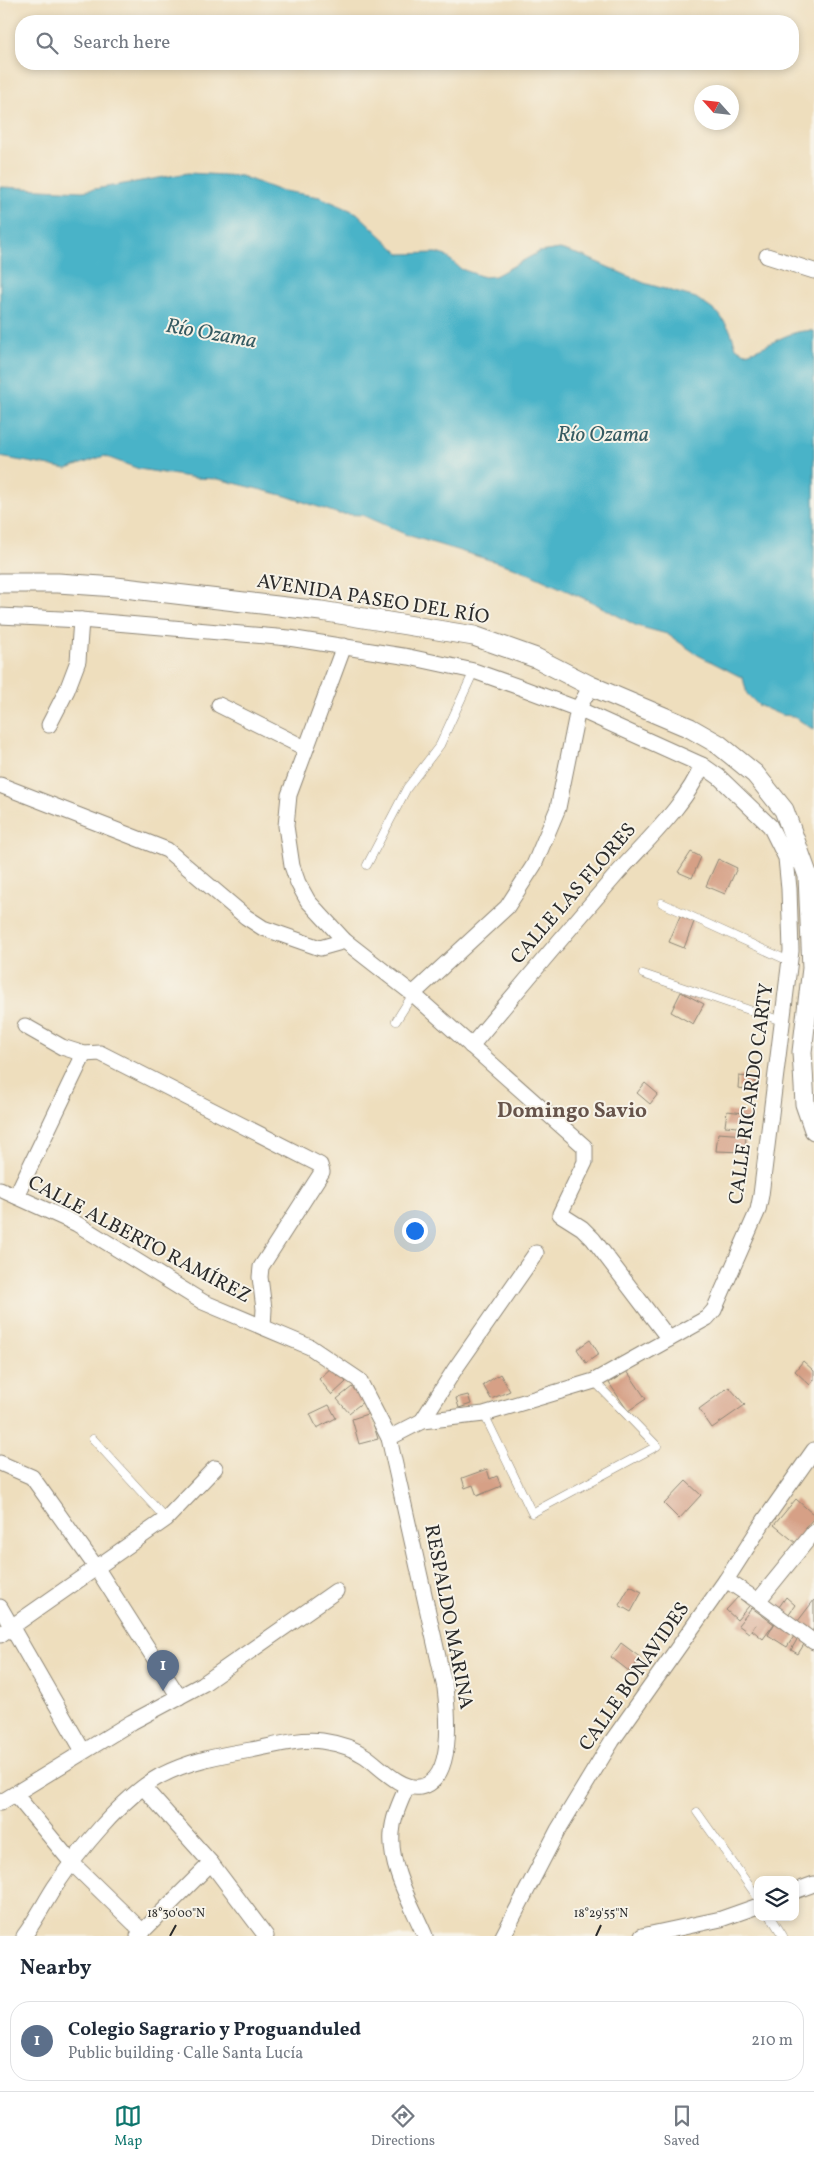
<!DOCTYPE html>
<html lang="en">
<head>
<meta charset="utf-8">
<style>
	body { margin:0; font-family:Vollkorn,serif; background:#f2f2f3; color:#1f2937 }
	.controls { position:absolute; right:15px; bottom:15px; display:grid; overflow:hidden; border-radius:10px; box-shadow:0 2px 8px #0003 }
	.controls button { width:45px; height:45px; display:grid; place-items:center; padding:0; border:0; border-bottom:1px solid #e0e1e3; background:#fff; color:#1f2937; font:25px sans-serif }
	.compass { position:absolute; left:694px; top:85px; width:45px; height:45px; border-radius:50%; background:#fff; box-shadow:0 2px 8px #0003; rotate:297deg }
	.you { position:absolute; left:414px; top:1230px; width:18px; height:18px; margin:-12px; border:4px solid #fff; border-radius:50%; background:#1a73e8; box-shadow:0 0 0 8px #1a73e833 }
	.badge { display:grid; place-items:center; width:32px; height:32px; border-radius:50%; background:#0f766e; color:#fff; font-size:16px; font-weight:700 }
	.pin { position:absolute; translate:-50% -41px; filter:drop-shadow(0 1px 2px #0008) }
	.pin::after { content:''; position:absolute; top:26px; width:18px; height:15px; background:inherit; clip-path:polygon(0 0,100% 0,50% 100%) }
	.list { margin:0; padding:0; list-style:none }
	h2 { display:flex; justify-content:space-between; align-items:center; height:65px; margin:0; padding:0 20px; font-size:21px }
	h2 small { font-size:16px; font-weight:400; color:#747a83 }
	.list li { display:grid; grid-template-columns:32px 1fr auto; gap:15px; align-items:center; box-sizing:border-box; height:80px; margin:0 10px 10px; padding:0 10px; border:1px solid #e0e1e3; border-radius:20px }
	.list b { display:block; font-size:19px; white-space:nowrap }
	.list p { margin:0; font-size:16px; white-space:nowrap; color:#747a83 }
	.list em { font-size:16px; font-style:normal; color:#747a83 }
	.icon { flex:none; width:28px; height:28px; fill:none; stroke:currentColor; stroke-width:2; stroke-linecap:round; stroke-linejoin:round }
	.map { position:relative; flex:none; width:814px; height:1936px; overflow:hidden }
	.search { position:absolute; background:#fff; box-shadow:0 2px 8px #0003; left:15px; right:15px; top:15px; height:55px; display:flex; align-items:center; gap:12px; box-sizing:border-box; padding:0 18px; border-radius:20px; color:#747a83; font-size:19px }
	.sheet { height:155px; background:#fff }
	nav { display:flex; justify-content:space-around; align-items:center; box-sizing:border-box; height:70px; border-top:1px solid #e0e1e3; background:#fff; font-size:14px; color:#747a83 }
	nav a { display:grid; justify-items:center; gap:2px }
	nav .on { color:#0f766e }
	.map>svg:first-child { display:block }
	.water { fill:#4ab3c8; stroke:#3a6f7a }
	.building { fill:#d6a086 }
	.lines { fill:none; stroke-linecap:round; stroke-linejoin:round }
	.service-casing { stroke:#8c8474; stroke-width:9 }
	.minor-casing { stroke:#8c8474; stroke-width:17 }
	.tertiary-casing { stroke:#8c8474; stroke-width:21 }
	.service { stroke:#fff; stroke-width:8 }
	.minor { stroke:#fff; stroke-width:15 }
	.tertiary { stroke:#fff; stroke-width:19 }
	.ticks { fill:none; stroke:#2b2b2b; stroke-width:2 }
	.labels { text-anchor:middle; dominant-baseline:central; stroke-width:4; stroke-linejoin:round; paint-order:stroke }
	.street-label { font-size:20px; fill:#2b2b2b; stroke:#f7f3e8 }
	.water-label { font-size:21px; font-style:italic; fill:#365b62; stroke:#f7f3e8 }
	.neighbourhood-label { font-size:21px; font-weight:bold; fill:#67544b; stroke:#f7f3e8 }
	.ticks-label { font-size:12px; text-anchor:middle; fill:#2b2b2b; stroke:#f7f3e8; stroke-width:4; stroke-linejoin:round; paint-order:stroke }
</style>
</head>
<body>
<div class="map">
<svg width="814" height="1936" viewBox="0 0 814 1936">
	<rect width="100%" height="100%" fill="#f7f3e8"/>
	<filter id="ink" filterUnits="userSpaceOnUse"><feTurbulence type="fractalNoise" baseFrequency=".02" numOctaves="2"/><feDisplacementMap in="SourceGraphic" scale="10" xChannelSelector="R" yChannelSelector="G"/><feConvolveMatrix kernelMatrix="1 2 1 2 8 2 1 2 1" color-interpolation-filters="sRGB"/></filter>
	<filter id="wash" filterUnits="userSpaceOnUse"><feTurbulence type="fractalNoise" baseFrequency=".0096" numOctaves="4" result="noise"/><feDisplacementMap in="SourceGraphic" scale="20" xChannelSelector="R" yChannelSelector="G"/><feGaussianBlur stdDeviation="1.12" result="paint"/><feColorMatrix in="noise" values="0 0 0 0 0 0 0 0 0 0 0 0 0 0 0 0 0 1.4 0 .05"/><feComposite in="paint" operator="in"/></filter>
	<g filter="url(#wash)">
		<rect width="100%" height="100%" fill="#eedebd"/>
		<path class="water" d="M188,173L241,176L278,190L320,197L357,213L400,254L436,253L446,256L461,269L484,277L495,276L539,252L560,249L583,256L644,283L696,298L719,314L730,330L736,347L745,353C769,348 789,328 814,331V730L793,716L781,715L758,705L747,694L743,678L698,655L667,634L637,626L592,602L516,568L407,535L362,515L339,514L286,496L218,479L195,478L139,469L104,456L67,469L0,457V187L83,191Z"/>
		<g id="blocks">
			<g class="building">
				<polygon points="691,852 701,857 692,878 678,872"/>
				<polygon points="718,859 737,868 725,894 706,886"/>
				<polygon points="680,916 694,922 684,948 669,942"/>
				<polygon points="681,992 704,1004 693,1024 671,1012"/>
				<polygon points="739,1076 755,1078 754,1090 738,1088"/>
				<polygon points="645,1083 658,1094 650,1104 637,1093"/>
				<polygon points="727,1111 752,1114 750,1128 725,1126"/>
				<polygon points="718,1133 746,1135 745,1152 716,1151"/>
				<polygon points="590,1340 599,1354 586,1363 577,1349"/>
				<polygon points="803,1361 814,1371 814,1380 810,1385 795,1371"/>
				<polygon points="333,1366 346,1382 332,1395 319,1379"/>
				<polygon points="627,1371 646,1399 628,1411 609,1383"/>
				<polygon points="500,1374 510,1391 491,1399 483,1385"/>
				<polygon points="352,1387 364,1401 349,1413 337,1399"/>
				<polygon points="729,1387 745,1405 712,1428 699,1409"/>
				<polygon points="468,1395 471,1404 459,1408 456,1398"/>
				<polygon points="329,1405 336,1418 317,1428 310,1414"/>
				<polygon points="370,1413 378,1439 359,1444 352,1419"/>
				<polygon points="487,1469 490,1479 497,1476 501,1486 477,1496 473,1485 465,1488 462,1478"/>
				<polygon points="686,1481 701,1495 679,1519 664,1504"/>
				<polygon points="796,1499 814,1515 814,1518 805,1528 808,1529 796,1543 774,1525"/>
				<polygon points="630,1586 642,1592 631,1612 619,1605"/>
				<polygon points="738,1597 749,1606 737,1620 726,1610"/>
				<polygon points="786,1597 795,1605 788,1615 779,1607"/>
				<polygon points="814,1600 814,1628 812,1631 798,1621"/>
				<polygon points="752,1608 774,1624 763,1639 752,1630 756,1624 749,1633 738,1625"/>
				<polygon points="776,1621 796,1633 787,1647 768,1635"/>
				<polygon points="799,1636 806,1641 798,1654 791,1650"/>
				<polygon points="621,1643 641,1658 630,1672 611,1657"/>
			</g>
		</g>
	</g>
	<g filter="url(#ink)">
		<use href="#blocks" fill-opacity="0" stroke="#8c8474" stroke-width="1"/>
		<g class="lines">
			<defs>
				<g id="service">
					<polyline points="367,865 407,788 440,745 474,671"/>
					<polyline points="662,903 789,961"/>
					<polyline points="643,974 782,1021"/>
					<polyline points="396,1021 413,994"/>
					<polyline points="484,1414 532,1513 657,1446 594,1381"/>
					<polyline points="93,1439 166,1519"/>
					<polyline points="697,1812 758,1898"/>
					<polyline points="771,1917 783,1936"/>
				</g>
				<g id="minor">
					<polyline points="767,256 814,271"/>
					<polyline points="0,616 81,620 289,638 409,657 474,671 522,688 578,709 702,765 719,777 770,826 786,858 789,889 791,951 761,1195 758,1210 714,1310 707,1318 594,1381 484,1414 422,1421 389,1438"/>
					<polyline points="344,646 289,795 286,826 292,866 298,883 308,901 345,941 413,994 585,1147 585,1162 560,1214 582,1228 593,1239 669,1339"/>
					<polyline points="219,705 305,748"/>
					<polyline points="49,725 67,690 78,661 81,620"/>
					<polyline points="0,785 167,850 246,917 263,928 320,948 345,941"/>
					<polyline points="413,994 507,907 534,865 558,808 578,709 591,686"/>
					<polyline points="25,1026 62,1047 84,1054 100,1053 320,1165 322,1172 261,1267 260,1277 264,1309 263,1327"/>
					<path d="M471,1046C519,989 567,931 616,875C643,844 688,803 702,765"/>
					<path d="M0,1189L77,1224L203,1302L310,1347L359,1380L389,1438L445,1688C448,1713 455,1781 420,1787C400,1790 380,1766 365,1756C353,1748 336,1743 322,1741C299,1738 273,1746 251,1750C220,1755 189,1761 160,1776C122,1797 78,1852 54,1888C44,1904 35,1921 24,1936"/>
					<polyline points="16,1196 84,1054"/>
					<polyline points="422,1421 455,1369 536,1253"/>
					<polyline points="0,1463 32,1477 96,1567 179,1697"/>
					<polyline points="726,1580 758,1601 814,1532"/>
					<polyline points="758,1601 814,1642"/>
					<polyline points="0,1607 83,1751"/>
					<polyline points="0,1635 166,1519 215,1468"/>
					<path d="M407,1786C401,1801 393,1816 392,1833C389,1868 412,1905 425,1936"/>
					<polyline points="144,1788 211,1863 266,1936"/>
					<polyline points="15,1794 72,1863 143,1932"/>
					<polyline points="0,1803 132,1722 203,1684 336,1591"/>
					<polyline points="795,1891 814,1884"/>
					<polyline points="138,1936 211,1863"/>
					<polyline points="503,1936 558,1830 612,1741 726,1580 764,1521 814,1450"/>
					<polyline points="642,1936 721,1919 758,1906"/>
				</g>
				<polyline id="tertiary" points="0,583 58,583 116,587 321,611 474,636 536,658 591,686 690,728 718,744 755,774 784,810 808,876 812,968 802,1052 805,1104 814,1130"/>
			</defs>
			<use href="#service" class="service-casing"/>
			<use href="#minor" class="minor-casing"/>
			<use href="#tertiary" class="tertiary-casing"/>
			<use href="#service" class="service"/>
			<use href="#minor" class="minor"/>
			<use href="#tertiary" class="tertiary"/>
		</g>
	</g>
	<path class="ticks" d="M170,1936L176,1925M596,1936L601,1925"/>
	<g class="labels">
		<g class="street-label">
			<text transform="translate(373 600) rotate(9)">AVENIDA PASEO DEL RÍO</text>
			<text transform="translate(574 894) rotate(-49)">CALLE LAS FLORES</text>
			<text transform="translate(752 1094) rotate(-82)">CALLE RICARDO CARTY</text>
			<text transform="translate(139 1240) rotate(28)">CALLE ALBERTO RAMÍREZ</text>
			<text transform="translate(448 1617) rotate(79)">RESPALDO MARINA</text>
			<text transform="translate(635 1677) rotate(-55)">CALLE BONAVIDES</text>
		</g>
		<g class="water-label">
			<text transform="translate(211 334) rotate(10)">Río Ozama</text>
			<text x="603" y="435">Río Ozama</text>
		</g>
		<g class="neighbourhood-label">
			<text x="572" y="1111">Domingo Savio</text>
		</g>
	</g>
	<g class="ticks-label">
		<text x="176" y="1917">18°30'00"N</text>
		<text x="601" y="1917">18°29'55"N</text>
	</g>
</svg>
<div class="controls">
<button><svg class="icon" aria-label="layers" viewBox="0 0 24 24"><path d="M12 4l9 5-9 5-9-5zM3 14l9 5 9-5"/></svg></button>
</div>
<svg class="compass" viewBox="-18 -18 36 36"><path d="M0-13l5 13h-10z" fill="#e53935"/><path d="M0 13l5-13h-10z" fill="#747a83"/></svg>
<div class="you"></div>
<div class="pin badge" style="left:163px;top:1691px;background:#5c6f8a">1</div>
<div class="search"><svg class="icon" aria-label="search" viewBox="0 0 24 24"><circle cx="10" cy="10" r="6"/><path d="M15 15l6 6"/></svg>Search here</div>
</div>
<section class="sheet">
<h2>Nearby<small></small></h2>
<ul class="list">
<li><span class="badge" style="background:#5c6f8a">1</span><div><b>Colegio Sagrario y Proguanduled</b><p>Public building · Calle Santa Lucía</p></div><em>210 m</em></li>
</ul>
</section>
<nav>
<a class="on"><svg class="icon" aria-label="map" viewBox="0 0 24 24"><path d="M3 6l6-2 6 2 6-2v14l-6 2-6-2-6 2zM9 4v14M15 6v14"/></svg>Map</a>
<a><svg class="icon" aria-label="directions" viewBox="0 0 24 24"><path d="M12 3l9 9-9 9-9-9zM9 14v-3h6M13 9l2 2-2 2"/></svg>Directions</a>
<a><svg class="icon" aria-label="saved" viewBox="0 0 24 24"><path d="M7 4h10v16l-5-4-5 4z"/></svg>Saved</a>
</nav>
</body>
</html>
